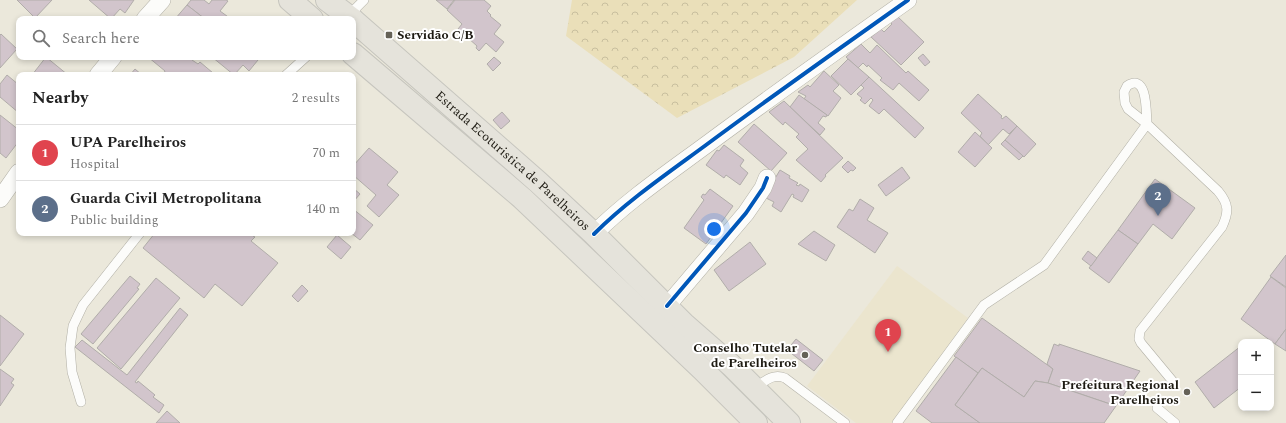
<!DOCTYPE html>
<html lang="en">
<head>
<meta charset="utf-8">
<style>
	body { margin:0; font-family:Spectral,serif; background:#f2f2f2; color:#222 }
	.controls { position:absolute; right:12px; bottom:12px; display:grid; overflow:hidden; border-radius:8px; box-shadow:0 2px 6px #0003 }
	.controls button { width:36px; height:36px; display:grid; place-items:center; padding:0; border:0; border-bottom:1px solid #e0e0e0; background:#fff; color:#222; font:20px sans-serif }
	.you { position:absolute; left:714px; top:229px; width:14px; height:14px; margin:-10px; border:3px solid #fff; border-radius:50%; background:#1a73e8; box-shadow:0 0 0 6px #1a73e833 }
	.badge { display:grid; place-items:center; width:26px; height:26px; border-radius:50%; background:#1a73e8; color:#fff; font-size:13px; font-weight:700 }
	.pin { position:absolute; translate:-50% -33px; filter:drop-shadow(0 1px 2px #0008) }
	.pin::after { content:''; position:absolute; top:21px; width:14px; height:12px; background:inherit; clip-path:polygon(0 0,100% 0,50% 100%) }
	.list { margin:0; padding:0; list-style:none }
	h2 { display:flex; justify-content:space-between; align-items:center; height:52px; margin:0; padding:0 16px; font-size:17px }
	h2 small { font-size:13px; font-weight:400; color:#767676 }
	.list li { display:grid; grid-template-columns:26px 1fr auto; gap:12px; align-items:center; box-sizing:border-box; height:56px; padding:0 16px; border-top:1px solid #e0e0e0 }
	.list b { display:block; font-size:15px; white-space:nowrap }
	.list p { margin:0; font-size:13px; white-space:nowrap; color:#767676 }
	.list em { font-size:13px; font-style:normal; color:#767676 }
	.icon { flex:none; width:22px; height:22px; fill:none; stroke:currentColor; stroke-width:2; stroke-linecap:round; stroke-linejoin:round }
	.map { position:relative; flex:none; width:1286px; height:423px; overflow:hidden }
	.search { position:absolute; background:#fff; box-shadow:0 2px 6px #0003; left:16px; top:16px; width:340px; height:44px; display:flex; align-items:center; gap:10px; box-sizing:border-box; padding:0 14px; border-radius:8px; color:#767676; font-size:15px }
	.panel { position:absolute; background:#fff; box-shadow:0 2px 6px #0003; left:16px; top:72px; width:340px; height:164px; border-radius:8px }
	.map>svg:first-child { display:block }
	.built { fill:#ebe5ce }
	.forest { fill:url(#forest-crowns) }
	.building { fill:#d2c5cc; stroke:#b1adaa }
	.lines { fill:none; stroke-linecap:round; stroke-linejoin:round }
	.service-casing { stroke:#b2b0a6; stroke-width:10 }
	.minor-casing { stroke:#b2b0a6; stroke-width:18 }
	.primary-casing { stroke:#c6c5be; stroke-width:24 }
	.service { stroke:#fcfcfa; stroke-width:9 }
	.minor { stroke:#fcfcfa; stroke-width:17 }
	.primary { stroke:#e5e3db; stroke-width:22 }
	.cycleway-casing { stroke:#fff; stroke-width:6 }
	.cycleway { stroke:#0057b8; stroke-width:4 }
	.poi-dot { fill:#656258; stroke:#fff; stroke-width:1.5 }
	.labels { text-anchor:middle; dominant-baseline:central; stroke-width:4; stroke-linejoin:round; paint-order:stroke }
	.poi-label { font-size:13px; font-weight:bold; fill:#1d1a12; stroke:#fff; text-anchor:end }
	.street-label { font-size:13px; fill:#1d1a12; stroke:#fff }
</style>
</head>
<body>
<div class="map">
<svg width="1286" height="423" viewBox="0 0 1286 423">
	<defs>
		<pattern id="forest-crowns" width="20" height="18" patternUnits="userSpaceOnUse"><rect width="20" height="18" fill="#eadfb9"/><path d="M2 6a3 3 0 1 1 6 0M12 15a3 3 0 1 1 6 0" fill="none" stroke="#c8bf9e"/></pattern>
	</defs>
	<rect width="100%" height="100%" fill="#ebe8db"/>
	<polygon class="built" points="897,266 968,318 892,423 856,423 807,386"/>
	<polygon class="forest" points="572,0 857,0 794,57 677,118 566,36"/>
	<g class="building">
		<polygon points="17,0 52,0 35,18"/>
		<polygon points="89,0 134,0 125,13 120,9 111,19"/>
		<polygon points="191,0 204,0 209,4 212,0 226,0 228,1 220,11 231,19 205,19 187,5"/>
		<polygon points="436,0 454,0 447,9"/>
		<polygon points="455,0 484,0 491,6 487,11 491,15 490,16 501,25 494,34 504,42 496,52 486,43 479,51 476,48 477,46 458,29 462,24 447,10"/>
		<polygon points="187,5 205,19 175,19"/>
		<polygon points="897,16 924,42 901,65 871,37 881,29 884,32 892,24 890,22"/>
		<polygon points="1,34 17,49 0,68 0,35"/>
		<polygon points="861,44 870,53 877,45 906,73 908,71 929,90 919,101 899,83 893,90 880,80 882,78 868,65 867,67 863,63 858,68 846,57"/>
		<polygon points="923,54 930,62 925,66 918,58"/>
		<polygon points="46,57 68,75 32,75"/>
		<polygon points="148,57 194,57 192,60 198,64 200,62 213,73 211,75 163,75 165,71"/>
		<polygon points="212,57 255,57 258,60 249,71 243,65 234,75"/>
		<polygon points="494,57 501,63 493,71 487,64"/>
		<polygon points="848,59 869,77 851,95 831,76"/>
		<polygon points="135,69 142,75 130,75"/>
		<polygon points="824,71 839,85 833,91 841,98 828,116 804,99 806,96 798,92 808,85 810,87"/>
		<polygon points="7,75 19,85 19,113 0,97 0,84"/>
		<polygon points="869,77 924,128 915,138 884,109 879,114 869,106 873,100 871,98 865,104 860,100 862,98 857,94 864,88 861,85"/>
		<polygon points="978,94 1002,116 1001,117 1002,119 1006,116 1017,126 1009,134 1003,129 988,145 980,136 982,133 961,113"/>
		<polygon points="799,95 827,115 826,117 823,116 818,123 825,129 820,135 790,107"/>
		<polygon points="784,101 843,158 825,175 826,176 821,182 796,160 808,149 796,137 799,134 785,122 783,125 769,112"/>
		<polygon points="502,112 510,121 501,129 493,120"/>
		<polygon points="0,115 19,130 19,141 6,158 0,153"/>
		<polygon points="754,124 787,153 771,171 738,142"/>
		<polygon points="1017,126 1036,144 1024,157 1005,140"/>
		<polygon points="975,132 992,148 975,167 958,152"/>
		<polygon points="1005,140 1023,156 1019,160 1001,144"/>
		<polygon points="724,145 744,160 740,166 748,173 740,185 726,175 724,178 706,165 717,150 719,151"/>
		<polygon points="369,148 398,172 387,185 399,195 379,217 367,206 376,195 353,175 353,166"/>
		<polygon points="848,161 856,168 853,171 851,170 848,173 842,167"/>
		<polygon points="902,167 910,178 886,196 878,185"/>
		<polygon points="780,170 790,176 789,178 798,183 796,185 799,186 800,184 809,190 802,202 793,197 794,195 792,194 781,212 772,206 774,202 764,197"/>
		<polygon points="1155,179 1195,208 1172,239 1153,224 1138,244 1118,230"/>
		<polygon points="353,188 360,194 353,202"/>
		<polygon points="710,189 733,206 706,244 684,228 704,200 701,197 703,194 705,195"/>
		<polygon points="860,199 874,208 867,220 888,233 875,253 837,227 849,209 853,211"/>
		<polygon points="353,209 373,225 360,240 351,233 353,233"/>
		<polygon points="1118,230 1138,244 1109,283 1089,268"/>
		<polygon points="814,231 835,245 826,261 798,244"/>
		<polygon points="155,233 256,233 253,236 255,237 251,241 278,263 242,306 215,284 204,298 143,248"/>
		<polygon points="337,235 351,247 341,259 327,247"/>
		<polygon points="750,242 766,264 729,291 714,270"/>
		<polygon points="1088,251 1097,258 1091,266 1082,259"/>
		<polygon points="1286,255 1286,287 1270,276"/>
		<polygon points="130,276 140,284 137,288 139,289 93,344 81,334"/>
		<polygon points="1271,277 1286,288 1286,329 1275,344 1241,319"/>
		<polygon points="156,278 180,298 121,369 97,348"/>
		<polygon points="302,285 308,291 298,302 292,296"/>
		<polygon points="180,308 188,315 135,382 137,383 138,381 155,395 153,397 164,405 159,413 75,347 82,340 127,375"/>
		<polygon points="0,315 24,334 0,366"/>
		<polygon points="982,318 1053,369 1048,383 1035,381 1024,397 982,368 978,373 954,356"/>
		<polygon points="1286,329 1286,351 1275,344"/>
		<polygon points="796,339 823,360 814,371 787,350"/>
		<polygon points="1054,344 1059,346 1059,344 1140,371 1116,406 1048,383 1053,369 1047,364"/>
		<polygon points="1241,346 1241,387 1214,408 1195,382"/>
		<polygon points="956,357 978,373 955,405 980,423 932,423 916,411"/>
		<polygon points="982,368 1024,397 1035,381 1048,383 1116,406 1104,423 980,423 955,405"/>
		<polygon points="0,369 14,379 11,383 14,385 0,406"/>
		<polygon points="167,411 180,423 156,423"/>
	</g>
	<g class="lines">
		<defs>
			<g id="service">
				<polyline points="348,16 364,0"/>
				<polyline points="286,75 306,57"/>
				<path d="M755,388C765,381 773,373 785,378L845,423"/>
				<polyline points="81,402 72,372 70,348 73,326 83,305 140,233"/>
				<polyline points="1157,408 1175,423"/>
				<path d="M897,423L984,305L1044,265L1147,124C1146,113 1148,72 1127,86L1124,92L1125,103L1128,109L1147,124L1218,191C1229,204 1229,212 1222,227L1140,331L1139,339L1141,343L1175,384"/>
			</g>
			<g id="minor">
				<polyline points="145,19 162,0"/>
				<polyline points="98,75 113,57"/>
				<polyline points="0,199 19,172"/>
				<path d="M594,234C627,201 668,173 706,145C772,96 840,48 908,0"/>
				<polyline points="667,306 746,213 763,188 767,178"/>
			</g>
			<g id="primary">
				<polyline points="290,0 312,19"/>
				<polyline points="327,0 352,19"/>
				<path id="s1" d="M353,20L538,182L594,234L684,324L732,366L789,423"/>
				<polyline points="353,54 522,198 702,369 756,423"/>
			</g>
		</defs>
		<use href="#service" class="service-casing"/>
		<use href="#minor" class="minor-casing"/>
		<use href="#primary" class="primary-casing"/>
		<use href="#service" class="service"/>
		<use href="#minor" class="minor"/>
		<use href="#primary" class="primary"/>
		<defs>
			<g id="cycleway">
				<path d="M594,234C627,201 668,173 706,145C772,96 840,48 908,0"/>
				<polyline points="667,306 746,213 763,188 767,178"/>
			</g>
		</defs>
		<use href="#cycleway" class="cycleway-casing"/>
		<use href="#cycleway" class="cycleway"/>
	</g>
	<g class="poi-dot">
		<rect x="385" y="31" width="8" height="8" rx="2"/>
		<circle cx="805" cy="355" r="4"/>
		<circle cx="1187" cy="392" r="4"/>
	</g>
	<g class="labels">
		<g class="poi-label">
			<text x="397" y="35" text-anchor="start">Servidão C/B</text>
			<text x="797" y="348">Conselho Tutelar<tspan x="797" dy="15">de Parelheiros</tspan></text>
			<text x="1179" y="385">Prefeitura Regional<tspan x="1179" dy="15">Parelheiros</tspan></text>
		</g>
		<g class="street-label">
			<text stroke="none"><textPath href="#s1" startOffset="213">Estrada Ecoturistica de Parelheiros</textPath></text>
		</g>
	</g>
</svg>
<div class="controls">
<button>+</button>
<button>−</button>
</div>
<div class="you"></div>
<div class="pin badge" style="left:888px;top:352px;background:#e0444e">1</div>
<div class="pin badge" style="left:1158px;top:216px;background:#5c6f8a">2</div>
<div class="search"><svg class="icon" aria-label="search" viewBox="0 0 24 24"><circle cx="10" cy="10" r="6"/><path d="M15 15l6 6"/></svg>Search here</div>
<section class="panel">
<h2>Nearby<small>2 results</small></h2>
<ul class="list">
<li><span class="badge" style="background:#e0444e">1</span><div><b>UPA Parelheiros</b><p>Hospital</p></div><em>70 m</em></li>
<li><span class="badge" style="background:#5c6f8a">2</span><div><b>Guarda Civil Metropolitana</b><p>Public building</p></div><em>140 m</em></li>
</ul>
</section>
</div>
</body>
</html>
